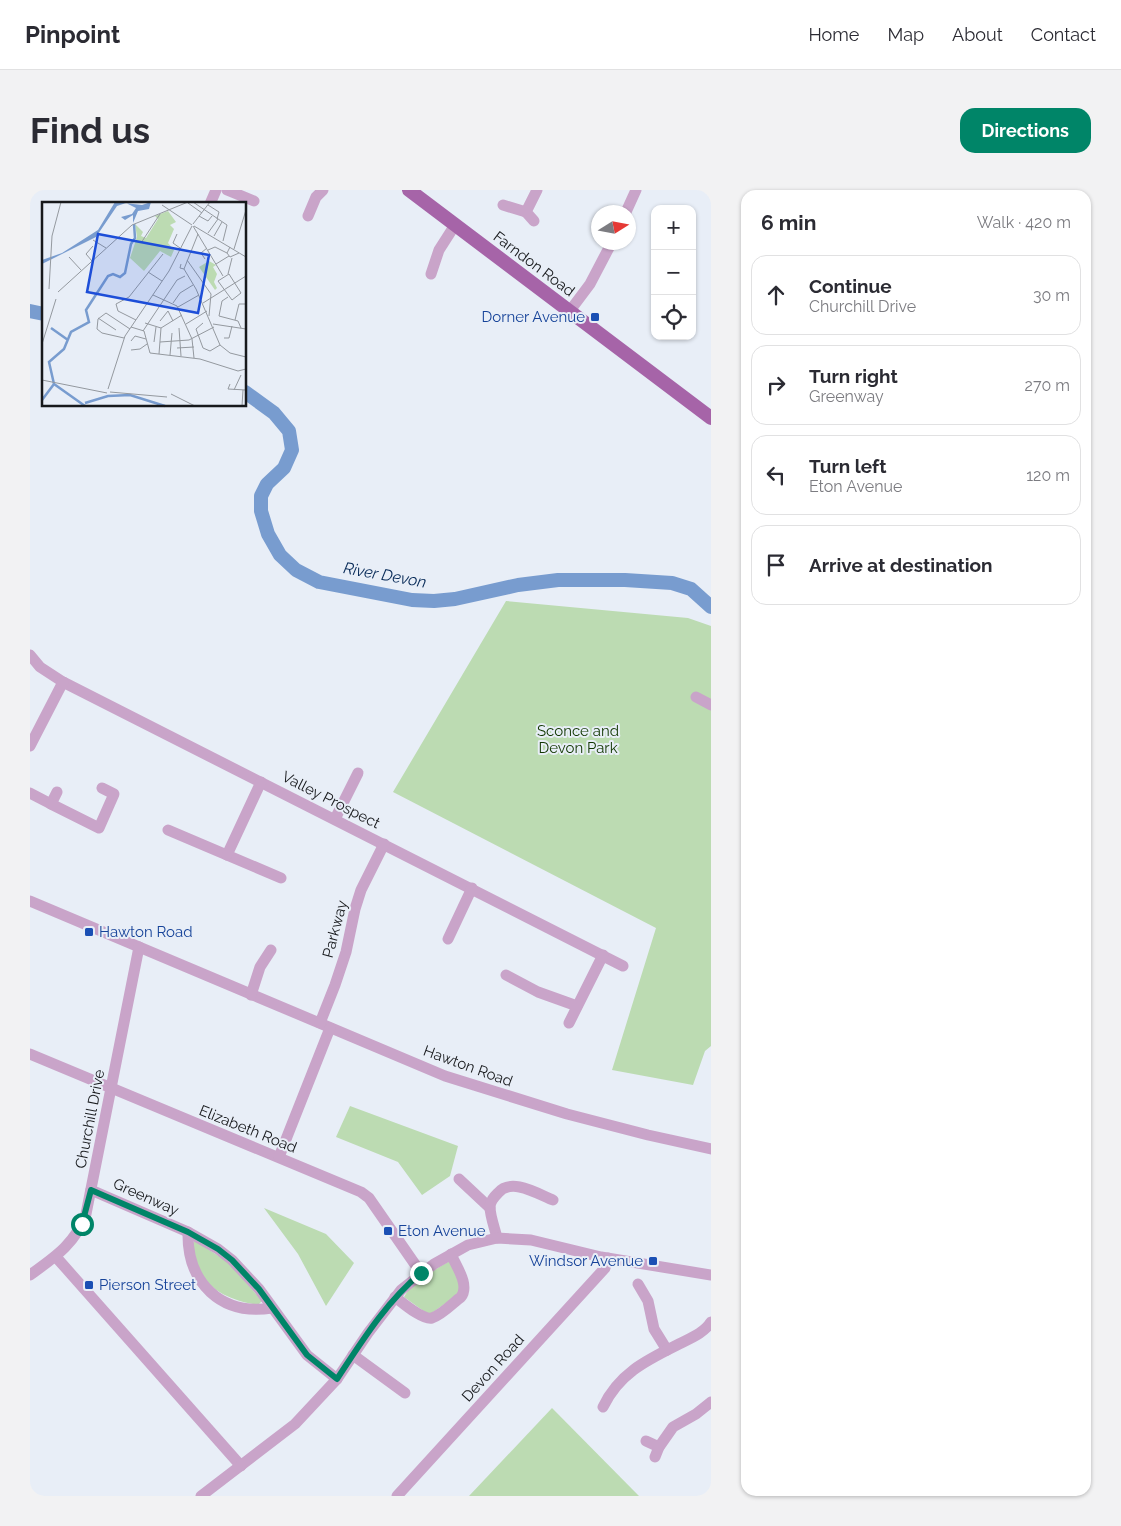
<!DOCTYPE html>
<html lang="en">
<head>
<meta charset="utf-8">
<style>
	body { margin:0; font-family:Raleway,sans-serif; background:#f2f2f3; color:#2b2b33 }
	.controls { position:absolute; right:15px; top:15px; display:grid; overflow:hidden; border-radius:10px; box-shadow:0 1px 4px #0004 }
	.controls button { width:45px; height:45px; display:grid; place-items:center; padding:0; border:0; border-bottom:1px solid #e1e1e2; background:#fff; color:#2b2b33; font:25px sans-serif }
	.compass { position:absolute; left:561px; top:15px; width:45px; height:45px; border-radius:50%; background:#fff; box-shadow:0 1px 4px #0004; rotate:79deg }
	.stop { position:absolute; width:15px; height:15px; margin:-11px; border:4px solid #008568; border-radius:50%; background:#fff }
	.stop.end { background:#008568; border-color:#fff; box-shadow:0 1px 5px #0008 }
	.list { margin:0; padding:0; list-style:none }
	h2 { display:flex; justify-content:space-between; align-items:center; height:65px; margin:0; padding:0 20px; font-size:21px }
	h2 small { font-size:16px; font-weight:400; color:#7c7c81 }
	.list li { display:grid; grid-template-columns:32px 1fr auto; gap:15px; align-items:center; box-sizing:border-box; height:80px; margin:0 10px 10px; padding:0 10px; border:1px solid #e1e1e2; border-radius:15px }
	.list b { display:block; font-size:19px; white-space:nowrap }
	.list p { margin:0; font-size:16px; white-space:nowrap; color:#7c7c81 }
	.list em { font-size:16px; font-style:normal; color:#7c7c81 }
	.icon { flex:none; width:28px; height:28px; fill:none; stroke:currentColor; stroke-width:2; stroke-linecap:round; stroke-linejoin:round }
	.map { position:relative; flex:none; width:681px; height:1306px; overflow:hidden; border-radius:15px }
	header { display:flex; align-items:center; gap:30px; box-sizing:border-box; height:70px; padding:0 25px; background:#fff; border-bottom:1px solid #e1e1e2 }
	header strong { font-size:24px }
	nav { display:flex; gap:28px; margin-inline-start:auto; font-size:18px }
	.intro { display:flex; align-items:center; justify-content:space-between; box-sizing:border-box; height:120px; padding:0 30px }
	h1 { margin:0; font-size:35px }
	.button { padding:12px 22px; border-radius:15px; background:#008568; color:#fff; font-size:18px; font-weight:700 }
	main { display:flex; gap:30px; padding:0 30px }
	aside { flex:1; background:#fff; border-radius:15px; box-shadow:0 1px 4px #0004 }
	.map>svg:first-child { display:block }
	.green { fill:#bcdbb2 }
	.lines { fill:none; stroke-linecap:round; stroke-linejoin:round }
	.river { stroke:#789ccf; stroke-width:14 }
	.minor { stroke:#c9a4c9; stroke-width:11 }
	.major { stroke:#a664a8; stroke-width:14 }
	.route { stroke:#008568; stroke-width:6 }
	.transit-dot { fill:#1a4fb4; stroke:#e8eef7; stroke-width:2 }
	.labels { text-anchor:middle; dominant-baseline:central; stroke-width:4; stroke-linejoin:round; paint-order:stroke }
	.street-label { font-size:15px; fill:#17191c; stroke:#e8eef7 }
	.transit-label { font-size:15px; fill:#164399; stroke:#e8eef7; text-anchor:start }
	.park-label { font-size:15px; fill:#113700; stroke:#e8eef7 }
	.water-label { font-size:16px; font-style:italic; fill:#052856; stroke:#e8eef7 }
	.inset-river { fill:none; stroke:#789ccf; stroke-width:2.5 }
	.inset-road { fill:none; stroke:#94999f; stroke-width:1 }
	.view { fill:#1d4ed8; fill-opacity:0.15; stroke:#1d4ed8; stroke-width:2.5 }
	.inset-edge { fill:none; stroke:#17191c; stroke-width:2.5 }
</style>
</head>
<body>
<header>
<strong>Pinpoint</strong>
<nav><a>Home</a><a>Map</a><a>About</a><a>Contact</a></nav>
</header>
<div class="intro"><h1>Find us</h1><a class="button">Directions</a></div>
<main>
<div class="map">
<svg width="681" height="1306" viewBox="0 0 681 1306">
	<rect width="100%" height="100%" fill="#e8eef7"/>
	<g class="green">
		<polygon points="476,411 658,428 681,436 681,856 675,861 663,895 582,880 626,738 363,602"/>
		<polygon points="320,916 428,956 420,986 392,1005 368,972 306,947"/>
		<polygon points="234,1018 296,1044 324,1073 296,1116 268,1064"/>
		<path d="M165,1051L198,1072L232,1111L228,1115C204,1111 177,1102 168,1076C165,1069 164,1061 163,1053Z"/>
		<path d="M418,1072H420L432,1094L430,1103L399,1125L374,1107C380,1094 404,1080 418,1072Z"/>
		<polygon points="522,1218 609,1306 439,1306"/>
	</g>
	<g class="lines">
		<g class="river">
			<polyline points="0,121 14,124"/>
			<polyline points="215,202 244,223 259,241 262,260 254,278 237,294 231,306 231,321 238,344 250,365 266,380 289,392 382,410 404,411 425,409 488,395 528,390 595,390 642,393 661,399 681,417"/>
		</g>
		<g class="minor">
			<polyline points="197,0 224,11"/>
			<polyline points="180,14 186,0"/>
			<polyline points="473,15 496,22"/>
			<polyline points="596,22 606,0"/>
			<polyline points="278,26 286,7 293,0"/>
			<polyline points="504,31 496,22 507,0"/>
			<polyline points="401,84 409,60 425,35"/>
			<polyline points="539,122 560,94 582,52"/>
			<polyline points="0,465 10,477 33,492 593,776"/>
			<polyline points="666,507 681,515"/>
			<polyline points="0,556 33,492"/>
			<polyline points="0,603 21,614 27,602"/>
			<polyline points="21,614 69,638 84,604 72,598"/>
			<polyline points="305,629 328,583"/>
			<polyline points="138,640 251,688"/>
			<polyline points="197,665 231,592"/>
			<polyline points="0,711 415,886 537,924 618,945 681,959"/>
			<polyline points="418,749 442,698"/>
			<polyline points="476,785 508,802 547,816"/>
			<polyline points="221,805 230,777 241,760"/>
			<polyline points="290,833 305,795 316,762 325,719 331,700 354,654"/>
			<polyline points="539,833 573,765"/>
			<polyline points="0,864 331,1002 339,1008 391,1083"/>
			<polyline points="249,967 300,838"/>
			<polyline points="429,989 460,1018"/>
			<polyline points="61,1000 158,1042 188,1059 202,1070 229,1099 277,1165 307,1189"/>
			<path d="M158,1042C157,1093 191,1126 242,1118"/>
			<path d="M467,1048C465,1039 460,1026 460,1017C460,1011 464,1007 468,1003C481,987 508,1004 523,1010"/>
			<polyline points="26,1067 211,1276"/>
			<path d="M0,1085C25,1067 45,1054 56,1024L109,757"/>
			<polyline points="608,1094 618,1111 624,1139 637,1160"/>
			<path d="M365,1107C373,1113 392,1130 402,1128C412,1125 423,1113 431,1107C440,1095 426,1076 421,1064"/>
			<polyline points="323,1165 375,1203"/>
			<path d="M573,1217C589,1183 617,1170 649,1154C661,1148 674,1143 681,1132"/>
			<polyline points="616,1251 629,1257"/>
			<polyline points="625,1267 629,1257 643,1237 666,1224 681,1212"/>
			<polyline points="171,1306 265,1234 307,1189 338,1143 371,1100 404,1074 438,1055 467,1048 501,1050 571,1067 681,1085"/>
			<polyline points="367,1306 575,1078 578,1068"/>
		</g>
		<polyline class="major" points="379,0 681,228"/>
	</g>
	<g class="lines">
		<path class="route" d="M52,1034L61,1000L158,1042L188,1059L202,1070L229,1099L277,1165L307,1189C332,1151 356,1112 391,1083"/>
	</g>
	<g class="transit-dot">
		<rect x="560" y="122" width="10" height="10" rx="2.5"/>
		<rect x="54" y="737" width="10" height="10" rx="2.5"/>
		<rect x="353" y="1036" width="10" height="10" rx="2.5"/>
		<rect x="618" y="1066" width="10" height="10" rx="2.5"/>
		<rect x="54" y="1090" width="10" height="10" rx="2.5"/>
	</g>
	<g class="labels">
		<g class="street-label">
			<text transform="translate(504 74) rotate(37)">Farndon Road</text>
			<text transform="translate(301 610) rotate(27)">Valley Prospect</text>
			<text transform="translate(305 739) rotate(-75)">Parkway</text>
			<text transform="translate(438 876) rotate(20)">Hawton Road</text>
			<text transform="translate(60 929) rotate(-79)">Churchill Drive</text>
			<text transform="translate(218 939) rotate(22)">Elizabeth Road</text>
			<text transform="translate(116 1007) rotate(24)">Greenway</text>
			<text transform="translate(463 1178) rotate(-48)">Devon Road</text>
		</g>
		<g class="transit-label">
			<text x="555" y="127" text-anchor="end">Dorner Avenue</text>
			<text x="69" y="742">Hawton Road</text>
			<text x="368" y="1041">Eton Avenue</text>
			<text x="613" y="1071" text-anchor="end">Windsor Avenue</text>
			<text x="69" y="1095">Pierson Street</text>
		</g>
		<g class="park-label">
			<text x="548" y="541">Sconce and<tspan x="548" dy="17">Devon Park</tspan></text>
		</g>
		<g class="water-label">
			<text transform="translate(355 385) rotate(10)">River Devon</text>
		</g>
	</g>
	<g transform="translate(12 12)">
		<rect width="204" height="204" fill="#e8eef7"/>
		<path d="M126,9L134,20L128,23L132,27L126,41L132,48L129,55L118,49L102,69L88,56L95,35L93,22L101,30L99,34L104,36L116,17L113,14ZM167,59L174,63L171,65L175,72L172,80L175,86L173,88L157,65Z" fill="#bcdbb2"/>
		<path d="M73,0L100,3L109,0L107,7L96,9L91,21V13L83,18L79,15L90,12L94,6L84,1L75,4L54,35L0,62V58L20,51L56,28Z" fill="#789ccf"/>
		<path class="inset-river" d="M9,126L26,138M0,198L12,182M43,201L66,194L88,193L123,204M43,204L12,182L7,160L22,147L29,130L47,120L44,108L66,74L71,72L78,75L83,71L89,42L93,36L92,22"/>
		<path class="inset-road" d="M151,0L185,23L181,39M146,1L160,11M120,3L150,23M166,3L177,10L175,17M157,14L166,19L170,14M151,22L168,0M151,24L181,74M152,24L204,55M166,31L176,17M135,32L131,41L138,46M172,34L180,20M51,38L64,46M99,41L118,12M188,45L185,51L188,55L197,51M192,47L204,8M166,48L173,45L185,51M27,55L39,68M163,57L159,51L165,46M145,58L169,92L167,114M50,59L44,52L51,44M139,62L138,66L142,67L154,87L178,143L188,151L204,155M174,62L187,54M142,67L156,32M106,70L120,79M186,72L190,56M187,72L199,91L190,98L176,79ZM0,81V98M7,87L10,34L19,0M16,90L90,23L146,0M111,93L135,104L150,137L152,156M186,95L180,99L177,114L196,119L199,126M131,101L138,91L151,83M161,101L204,74M136,105L157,93M56,116L74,128M94,118L76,109L74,102L87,95L121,52M193,118L197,102H204M118,119L126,109L131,119M103,121L119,126M161,121L154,127L161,146L168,149L178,143M144,122L165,109M171,122L204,127M89,125L102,129L108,151L158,157L196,169L204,167M119,126L140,113M137,126L139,154M101,129L135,78L143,74M82,136L60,131L55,127L56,117L64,111L88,127M182,136H187L190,124M89,139L93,134L104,137M112,140L114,125M118,140L147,138L172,125M0,142L14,97M135,146L152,145M89,148L98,147L105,142M117,152L119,126M128,153L130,131M0,178L65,191M188,182L186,187L204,188M66,187L83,134L127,69L150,24M192,188L199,173M68,190L125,195M129,192L153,204M200,204L201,188"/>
		<path class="view" d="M56,32L167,53L156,111L45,90Z"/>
		<rect width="204" height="204" class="inset-edge"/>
	</g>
</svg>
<div class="controls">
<button>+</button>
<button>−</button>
<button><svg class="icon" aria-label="locate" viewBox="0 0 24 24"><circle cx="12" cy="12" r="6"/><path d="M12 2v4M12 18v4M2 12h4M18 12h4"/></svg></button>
</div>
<svg class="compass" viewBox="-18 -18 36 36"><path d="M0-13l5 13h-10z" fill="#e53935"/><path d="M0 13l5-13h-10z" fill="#7c7c81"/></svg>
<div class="stop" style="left:52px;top:1034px"></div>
<div class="stop end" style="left:391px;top:1083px"></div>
</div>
<aside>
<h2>6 min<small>Walk · 420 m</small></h2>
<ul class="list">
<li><svg class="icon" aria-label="ahead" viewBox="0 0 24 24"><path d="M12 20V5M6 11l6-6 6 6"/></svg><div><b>Continue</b><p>Churchill Drive</p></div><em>30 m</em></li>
<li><svg class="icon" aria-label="right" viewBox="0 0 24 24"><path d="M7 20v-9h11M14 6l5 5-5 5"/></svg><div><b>Turn right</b><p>Greenway</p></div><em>270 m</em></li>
<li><svg class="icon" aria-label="left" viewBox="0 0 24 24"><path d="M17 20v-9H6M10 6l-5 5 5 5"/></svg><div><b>Turn left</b><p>Eton Avenue</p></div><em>120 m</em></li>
<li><svg class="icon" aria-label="arrive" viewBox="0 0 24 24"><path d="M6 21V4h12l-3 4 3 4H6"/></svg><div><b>Arrive at destination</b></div></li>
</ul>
</aside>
</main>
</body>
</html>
